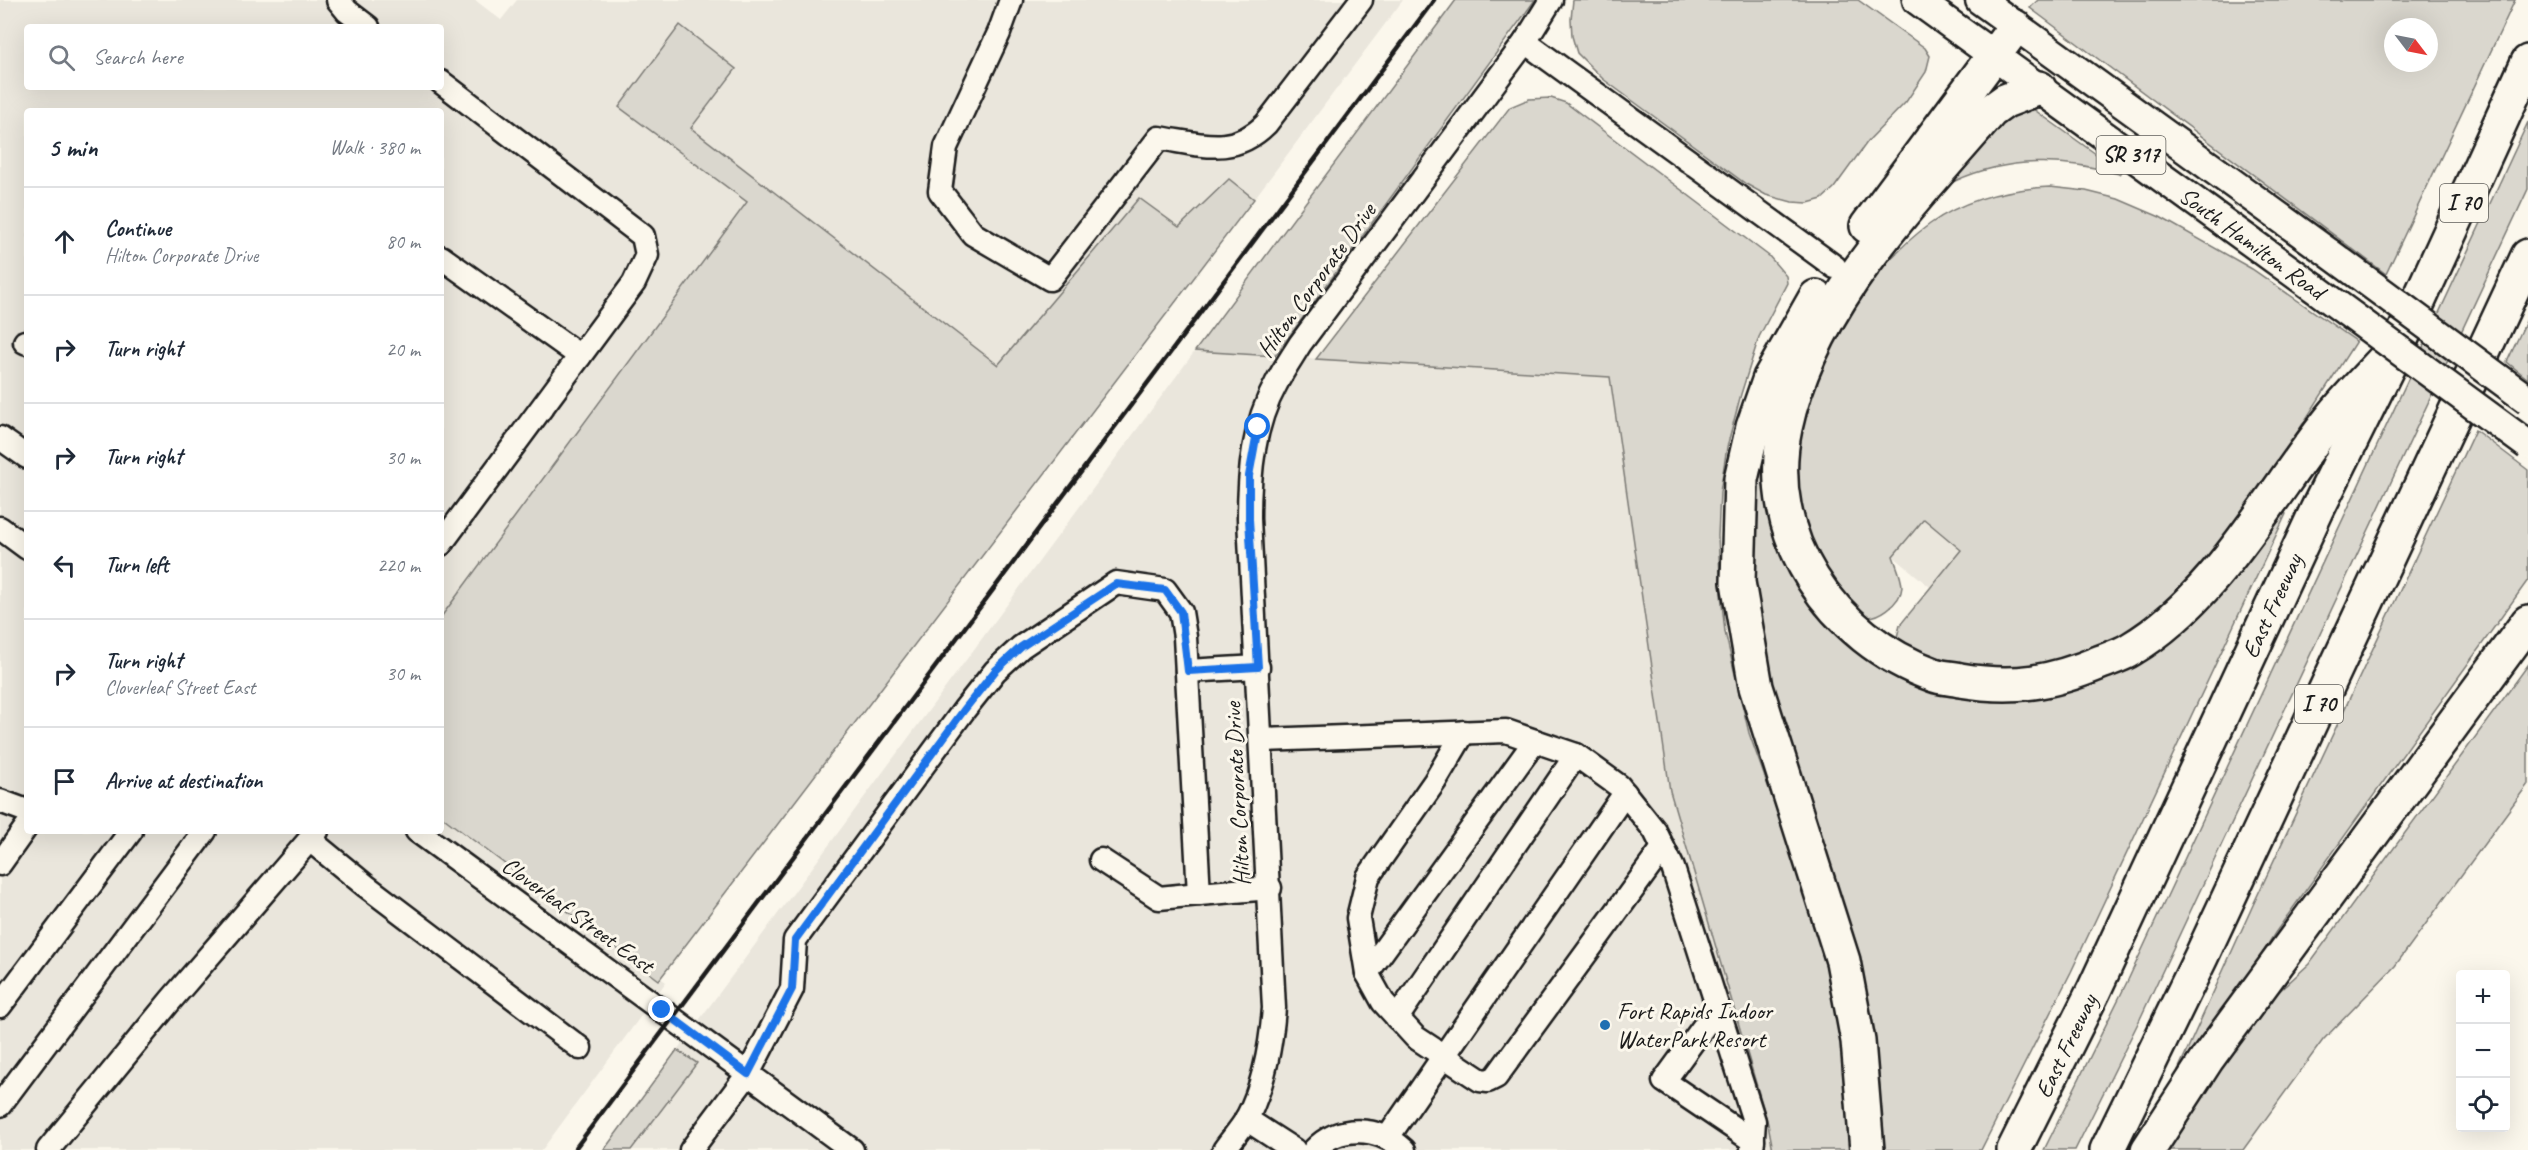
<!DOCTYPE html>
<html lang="en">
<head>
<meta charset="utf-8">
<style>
	body { margin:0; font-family:Caveat,sans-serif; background:#f6f6f7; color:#1f2937 }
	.controls { position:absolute; right:18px; bottom:18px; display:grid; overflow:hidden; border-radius:6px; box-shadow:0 6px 24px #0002 }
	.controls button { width:54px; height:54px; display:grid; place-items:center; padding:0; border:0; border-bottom:2px solid #e0e1e3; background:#fff; color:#1f2937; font:30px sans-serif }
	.compass { position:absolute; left:2384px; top:18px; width:54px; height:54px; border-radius:50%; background:#fff; box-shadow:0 6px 24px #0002; rotate:122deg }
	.stop { position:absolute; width:18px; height:18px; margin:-14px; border:4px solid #1a73e8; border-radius:50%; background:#fff }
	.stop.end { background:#1a73e8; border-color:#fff; box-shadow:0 2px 6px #0008 }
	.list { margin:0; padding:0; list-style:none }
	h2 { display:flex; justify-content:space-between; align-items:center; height:78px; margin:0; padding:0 24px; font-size:26px }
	h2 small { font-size:20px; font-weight:400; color:#747a83 }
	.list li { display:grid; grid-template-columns:39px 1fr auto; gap:18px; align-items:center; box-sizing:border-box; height:108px; padding:0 24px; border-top:2px solid #e0e1e3 }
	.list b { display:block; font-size:22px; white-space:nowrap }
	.list p { margin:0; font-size:20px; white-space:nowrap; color:#747a83 }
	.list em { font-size:20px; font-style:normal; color:#747a83 }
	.icon { flex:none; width:33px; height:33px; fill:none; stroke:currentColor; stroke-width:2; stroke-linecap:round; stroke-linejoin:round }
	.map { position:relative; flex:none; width:2528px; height:1150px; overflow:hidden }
	.search { position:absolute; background:#fff; box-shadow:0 6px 24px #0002; left:24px; top:24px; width:420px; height:66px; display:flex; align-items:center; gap:15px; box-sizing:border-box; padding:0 21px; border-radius:6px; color:#747a83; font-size:22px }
	.panel { position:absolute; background:#fff; box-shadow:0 6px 24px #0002; left:24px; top:108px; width:420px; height:726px; border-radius:6px }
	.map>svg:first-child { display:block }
	.built { fill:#eae6dc; fill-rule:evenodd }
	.green { fill:#dad7ce; stroke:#7b7a75; stroke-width:1.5; fill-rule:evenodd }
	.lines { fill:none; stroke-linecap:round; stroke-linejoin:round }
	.minor-casing { stroke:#1c1c1c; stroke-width:27 }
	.major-casing { stroke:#1c1c1c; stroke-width:33 }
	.highway-casing { stroke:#1c1c1c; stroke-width:38 }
	.minor { stroke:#fbf7ec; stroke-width:22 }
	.major { stroke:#fbf7ec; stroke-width:28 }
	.highway { stroke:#fbf7ec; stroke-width:33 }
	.rail { stroke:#1c1c1c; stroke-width:4.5 }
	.major-bridge-casing { stroke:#1c1c1c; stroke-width:33; stroke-linecap:butt }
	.major-bridge { stroke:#fbf7ec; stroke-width:28 }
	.route { stroke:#1a73e8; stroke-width:8 }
	.poi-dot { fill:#1f6fb2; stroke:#fbf7ec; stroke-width:2 }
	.labels { text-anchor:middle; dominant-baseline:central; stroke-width:6; stroke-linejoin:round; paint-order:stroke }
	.shield { fill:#fbf7ec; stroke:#5f5e5a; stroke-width:1.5 }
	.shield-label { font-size:22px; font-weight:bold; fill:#1c1c1c }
	.street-label { font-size:24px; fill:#1c1c1c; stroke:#fbf7ec }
	.poi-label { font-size:24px; fill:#1c1c1c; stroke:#fbf7ec; text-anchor:start }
</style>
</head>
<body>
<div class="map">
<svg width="2528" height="1150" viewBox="0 0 2528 1150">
	<rect width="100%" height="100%" fill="#fbf7ec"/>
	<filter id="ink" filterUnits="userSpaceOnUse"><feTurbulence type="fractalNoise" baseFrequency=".0167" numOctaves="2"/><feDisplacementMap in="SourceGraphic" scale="12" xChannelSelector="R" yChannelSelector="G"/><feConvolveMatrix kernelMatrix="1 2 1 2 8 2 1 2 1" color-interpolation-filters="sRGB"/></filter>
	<g filter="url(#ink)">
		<g class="built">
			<path d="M0,0H475L501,20L517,0H1403L1254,199L1228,179L1179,227L1138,199L998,365L691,128L619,107L747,201L441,617V111H27V831H441V816L666,982L542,1150H0ZM27,27H441V87H27Z"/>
			<polygon points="1195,351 1610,377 1670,791 1768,1124 1773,1150 631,1150 696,1063 677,1050"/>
			<polygon points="1924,519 1961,550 1930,587 1893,556"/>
		</g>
		<g class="green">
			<polygon points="1456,0 1535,0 1275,356 1195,351"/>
			<polygon points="1573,0 1858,0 1925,48 1930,56 1926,72 1906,102 1868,141 1834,188 1822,199 1808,203 1792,202 1766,195 1746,184 1603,79 1577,53 1572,36 1571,19"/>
			<path d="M2038,0H2515L2386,274L2030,8ZM2393,27H2429V63H2393Z"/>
			<polygon points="680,25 736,69 691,128 998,365 1139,198 1179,227 1229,179 1254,199 659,980 441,816 441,617 747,202 619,107"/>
			<polygon points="1551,98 1566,103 1769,256 1786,276 1787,283 1759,337 1741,394 1727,447 1720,492 1718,536 1721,594 1725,632 1749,733 1791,850 1841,1015 1850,1150 1773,1150 1768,1124 1670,791 1610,377 1316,359 1510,107 1529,99"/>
			<path d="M2022,101L2121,172L2119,174C2065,158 2007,157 1955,181C1941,188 1927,197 1914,205Z"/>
			<polygon points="2528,122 2528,189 2140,1019 2075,1150 2044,1150 2128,980"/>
			<path d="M2050,187L2086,191L2118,199L2160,217L2252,269L2356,341L2256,497L2173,602L2119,642L2025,672L1950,665L1896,641L1900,625L1961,550L1924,519L1893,556C1896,565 1902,578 1902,587C1901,603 1877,621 1862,616C1856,614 1851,605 1847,600C1830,581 1810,546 1802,521C1793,491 1794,439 1804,409C1825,343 1873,264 1930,224C1965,199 2008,189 2050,187Z"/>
			<polygon points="2528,317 2528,379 2507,362"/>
			<polygon points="1768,429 1773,490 1881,660 2090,681 2278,508 2286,514 2071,972 1981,1150 1882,1150 1880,1086 1874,1041 1773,715 1752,605 1757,471"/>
			<polygon points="2475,430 2528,470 2528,580 2275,933 2236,996 2184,1070 2178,1070 2253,905"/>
			<polygon points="2528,665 2528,784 2395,966 2323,1040 2243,1150 2168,1150 2221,1068 2274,996 2309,964"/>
			<polygon points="677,1050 697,1063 631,1150 604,1150"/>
		</g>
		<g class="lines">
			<defs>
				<g id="minor">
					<polyline points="338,0 347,11 368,27"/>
					<path d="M1011,0L999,33L946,147L940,191L973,234L1050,279L1159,138C1200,144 1233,157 1266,124L1361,0"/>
					<polyline points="1525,42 1835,267"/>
					<polyline points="441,82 643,236 647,255 634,283 441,544"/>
					<polyline points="441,257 580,356"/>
					<polyline points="25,342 27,343"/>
					<polyline points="0,438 27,457"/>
					<polyline points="0,528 27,548"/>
					<polyline points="1187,671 1258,667"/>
					<polyline points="1464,732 1435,781 1368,877 1358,918 1367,973 1383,1002 1415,1037 1480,1080 1488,1081 1496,1077 1663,848"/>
					<polyline points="1262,740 1506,731 1576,755 1619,786 1655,831 1673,868 1754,1121 1752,1150"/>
					<polyline points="0,801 27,811"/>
					<polyline points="417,831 852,1150"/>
					<polyline points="310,840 366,886 580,1048"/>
					<polyline points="1101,860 1159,898 1199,894"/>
					<polyline points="0,864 27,826"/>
					<polyline points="1367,973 1535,741"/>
					<polyline points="0,1006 131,831"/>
					<polyline points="1718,1007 1664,1081 1753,1141"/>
					<polyline points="1397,1018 1576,755"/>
					<polyline points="0,1105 205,831"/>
					<polyline points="1246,1119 1294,1150"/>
					<polyline points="1388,1137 1625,793"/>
					<polyline points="48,1150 171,1000 317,831"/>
					<polyline points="691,1150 748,1074 792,989 795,940 964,710 995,671 1021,647 1116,583 1165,590 1181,612 1185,637 1199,894 1270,888"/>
					<path d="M1224,1150C1231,1140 1240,1130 1246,1120C1264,1086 1271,1046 1274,1008L1249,519C1249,473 1253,425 1276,384C1283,370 1292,357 1300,344L1525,42L1551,0"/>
					<path d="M1314,1150C1339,1124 1378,1126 1404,1150"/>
				</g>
				<g id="major">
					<polyline points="1917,0 2313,287"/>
					<polyline points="1980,0 2329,253"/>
				</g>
				<g id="highway">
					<path d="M2039,88L2005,101L1991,111C1911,205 1812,302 1785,428C1762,536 1832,639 1934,675C1942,678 1952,678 1960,680C2014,689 2051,683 2101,662C2111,658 2122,655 2131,649C2217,598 2271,493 2332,417C2353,391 2377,368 2399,344"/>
					<polyline points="1867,226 2015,27"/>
					<polyline points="1816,297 1770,378 1753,427 1741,479 1738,582 1756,687 1843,961 1858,1041 1867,1150"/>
					<polyline points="2014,1150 2094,990 2317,510 2399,344 2528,62"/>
					<polyline points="2107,1150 2201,957 2528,256"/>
					<polyline points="2148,1150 2207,1059 2528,622"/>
				</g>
			</defs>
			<use href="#minor" class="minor-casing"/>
			<use href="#major" class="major-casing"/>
			<use href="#highway" class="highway-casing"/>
			<use href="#minor" class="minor"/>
			<use href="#major" class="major"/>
			<use href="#highway" class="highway"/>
			<polyline class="rail" points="574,1150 1434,0"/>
			<defs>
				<g id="major-bridge">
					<polyline points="2329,253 2528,400"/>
					<polyline points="2313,287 2528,445"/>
				</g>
			</defs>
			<use href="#major-bridge" class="major-bridge-casing"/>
			<use href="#major-bridge" class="major-bridge"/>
		</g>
	</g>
	<g class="lines" filter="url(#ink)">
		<polyline class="route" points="662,1010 748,1074 792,989 795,940 964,710 995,671 1021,647 1116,584 1165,590 1181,612 1188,671 1258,667 1249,519 1249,476 1258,427"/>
	</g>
	<circle class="poi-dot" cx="1605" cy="1025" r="6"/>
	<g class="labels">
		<g class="shield">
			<rect x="2096.5" y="136" width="69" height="38" rx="4.5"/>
			<rect x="2440" y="184" width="48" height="38" rx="4.5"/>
			<rect x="2295" y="685" width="48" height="38" rx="4.5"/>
		</g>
		<g class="shield-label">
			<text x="2131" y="155">SR 317</text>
			<text x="2464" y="203">I 70</text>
			<text x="2319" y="704">I 70</text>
		</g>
		<g class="street-label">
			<text transform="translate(2252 243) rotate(36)">South Hamilton Road</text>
			<text transform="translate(1316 280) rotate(-54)">Hilton Corporate Drive</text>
			<text transform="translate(2272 606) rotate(-65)">East Freeway</text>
			<text transform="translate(1237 794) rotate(-93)">Hilton Corporate Drive</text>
			<text transform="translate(578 915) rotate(36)">Cloverleaf Street East</text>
			<text transform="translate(2066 1046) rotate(-64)">East Freeway</text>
		</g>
		<g class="poi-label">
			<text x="1617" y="1011">Fort Rapids Indoor<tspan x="1617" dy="28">WaterPark Resort</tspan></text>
		</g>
	</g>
</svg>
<div class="controls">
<button>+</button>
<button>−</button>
<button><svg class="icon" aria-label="locate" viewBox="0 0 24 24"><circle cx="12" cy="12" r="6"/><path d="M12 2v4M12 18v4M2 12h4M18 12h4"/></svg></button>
</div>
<svg class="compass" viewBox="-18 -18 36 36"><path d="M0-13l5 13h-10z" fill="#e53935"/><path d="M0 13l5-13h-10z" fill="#747a83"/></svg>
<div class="stop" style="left:1258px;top:427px"></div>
<div class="stop end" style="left:662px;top:1010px"></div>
<div class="search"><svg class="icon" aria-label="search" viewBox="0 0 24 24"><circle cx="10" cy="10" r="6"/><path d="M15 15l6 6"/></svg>Search here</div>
<section class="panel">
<h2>5 min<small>Walk · 380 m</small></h2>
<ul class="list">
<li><svg class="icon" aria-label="ahead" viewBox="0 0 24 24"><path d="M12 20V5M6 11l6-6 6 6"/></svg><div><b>Continue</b><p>Hilton Corporate Drive</p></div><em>80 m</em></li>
<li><svg class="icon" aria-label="right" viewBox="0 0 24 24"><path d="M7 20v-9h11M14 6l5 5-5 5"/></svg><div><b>Turn right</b></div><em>20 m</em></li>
<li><svg class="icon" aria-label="right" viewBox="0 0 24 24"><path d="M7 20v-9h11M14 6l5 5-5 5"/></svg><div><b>Turn right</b></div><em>30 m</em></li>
<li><svg class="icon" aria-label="left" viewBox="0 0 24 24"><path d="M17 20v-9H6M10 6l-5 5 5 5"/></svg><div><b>Turn left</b></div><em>220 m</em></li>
<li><svg class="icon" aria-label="right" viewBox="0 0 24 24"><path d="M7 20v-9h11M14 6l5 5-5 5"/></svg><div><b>Turn right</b><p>Cloverleaf Street East</p></div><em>30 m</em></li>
<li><svg class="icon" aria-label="arrive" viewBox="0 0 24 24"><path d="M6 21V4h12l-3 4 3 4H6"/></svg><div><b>Arrive at destination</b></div></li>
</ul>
</section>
</div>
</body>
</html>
